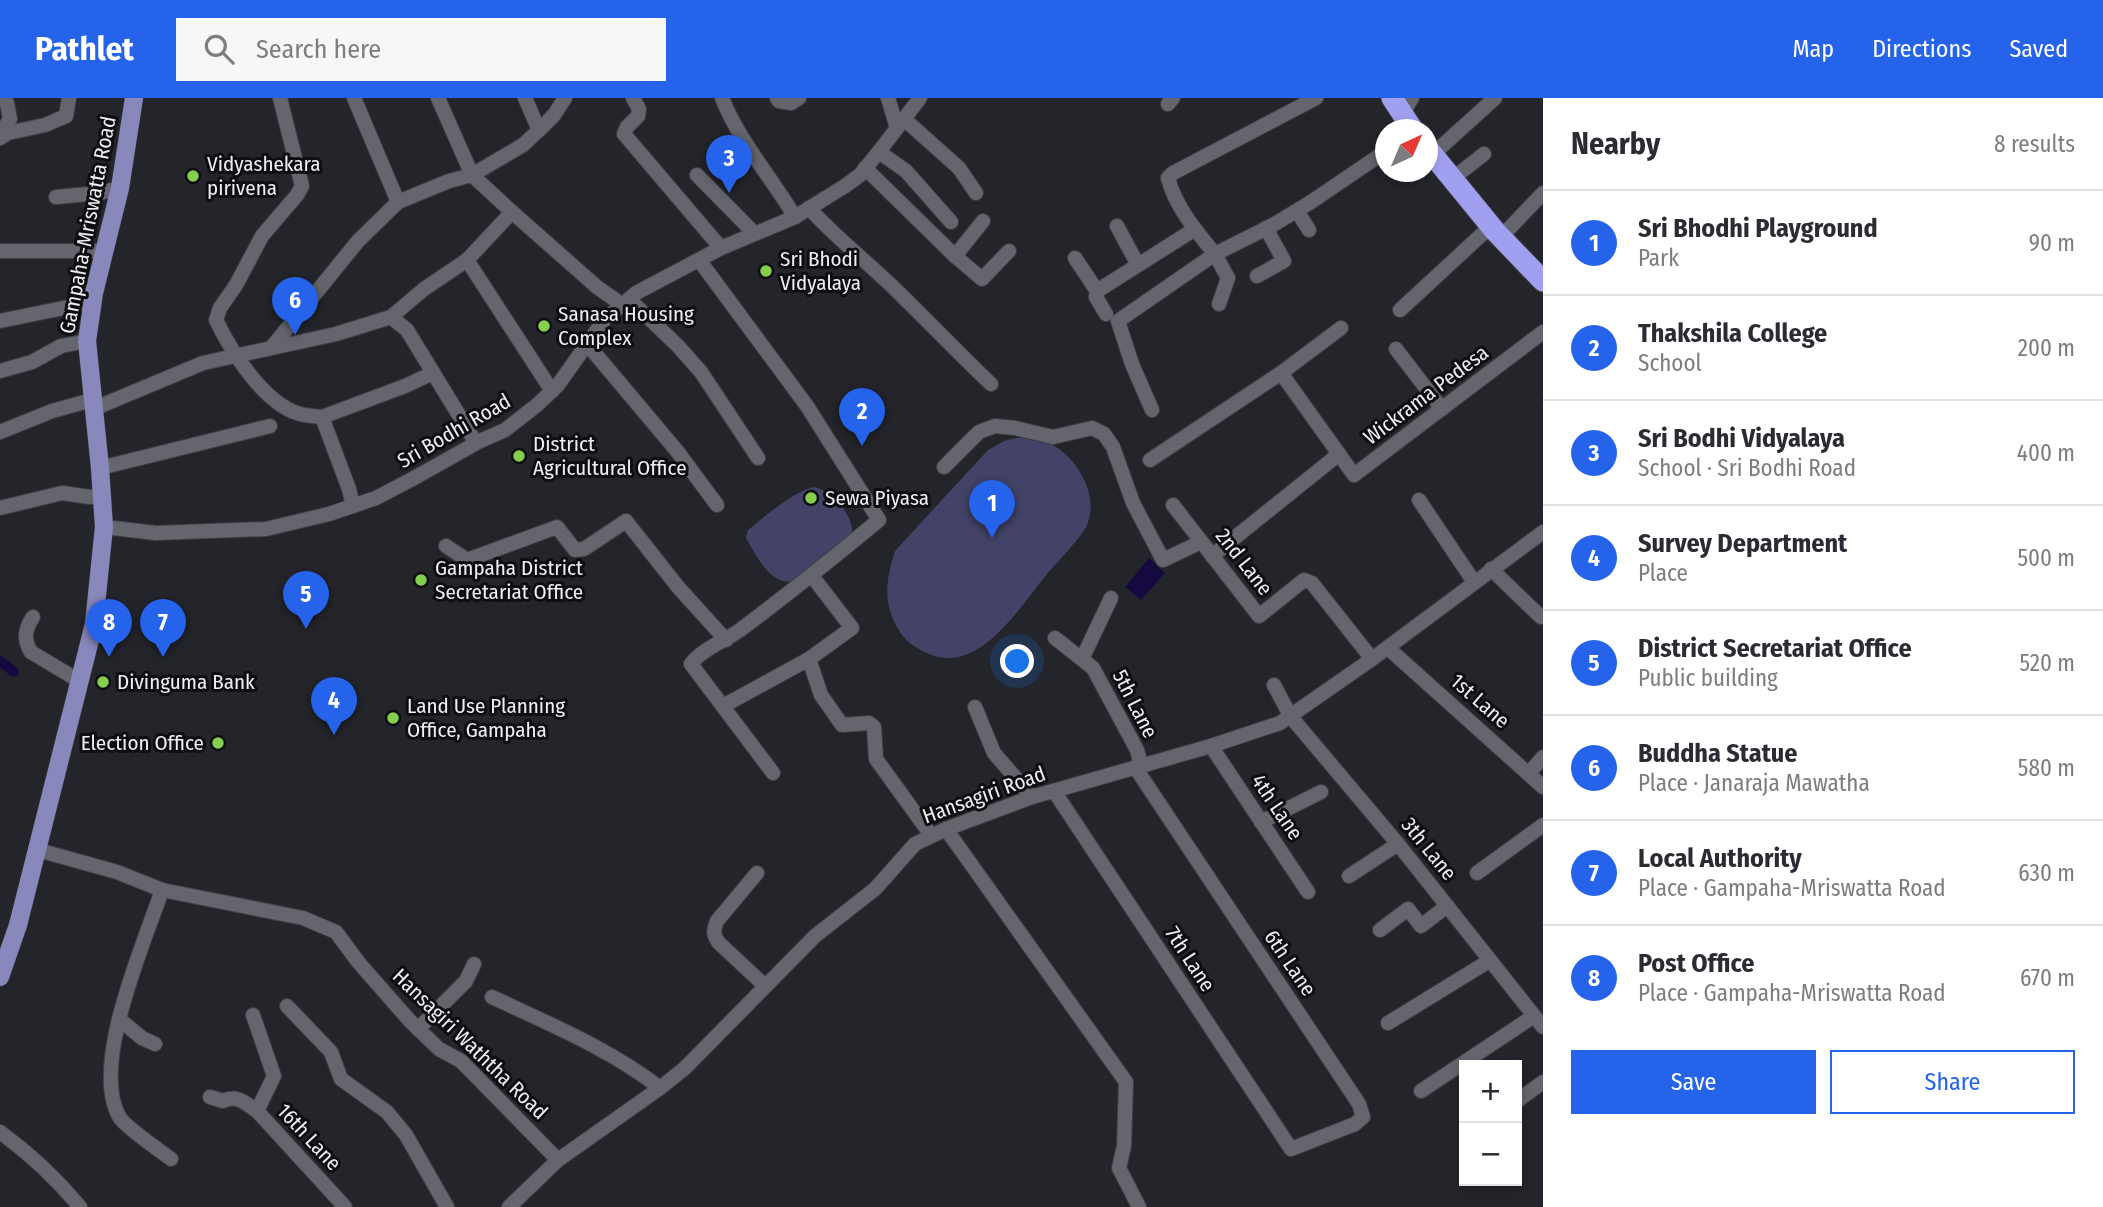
<!DOCTYPE html>
<html lang="en">
<head>
<meta charset="utf-8">
<style>
	body { margin:0; font-family:"Fira Sans Condensed",sans-serif; background:#f7f7f7; color:#2b2b33 }
	.controls { position:absolute; right:21px; bottom:21px; display:grid; overflow:hidden; border-radius:0px; box-shadow:0 4px 10px #0003 }
	.controls button { width:63px; height:63px; display:grid; place-items:center; padding:0; border:0; border-bottom:2px solid #e1e1e2; background:#fff; color:#2b2b33; font:35px sans-serif }
	.compass { position:absolute; left:1375px; top:21px; width:63px; height:63px; border-radius:50%; background:#fff; box-shadow:0 4px 10px #0003; rotate:44deg }
	.you { position:absolute; left:1018px; top:564px; width:24px; height:24px; margin:-18px; border:5px solid #fff; border-radius:50%; background:#1a73e8; box-shadow:0 0 0 10px #1a73e833 }
	.badge { display:grid; place-items:center; width:46px; height:46px; border-radius:50%; background:#2563eb; color:#fff; font-size:23px; font-weight:700 }
	.pin { position:absolute; translate:-50% -58px; filter:drop-shadow(0 2px 4px #0008) }
	.pin::after { content:''; position:absolute; top:37px; width:24px; height:21px; background:inherit; clip-path:polygon(0 0,100% 0,50% 100%) }
	.list { margin:0; padding:0; list-style:none }
	h2 { display:flex; justify-content:space-between; align-items:center; height:91px; margin:0; padding:0 28px; font-size:30px }
	h2 small { font-size:23px; font-weight:400; color:#7c7c81 }
	.list li { display:grid; grid-template-columns:46px 1fr auto; gap:21px; align-items:center; box-sizing:border-box; height:105px; padding:0 28px; border-top:2px solid #e1e1e2 }
	.list b { display:block; font-size:26px; white-space:nowrap }
	.list p { margin:0; font-size:23px; white-space:nowrap; color:#7c7c81 }
	.list em { font-size:23px; font-style:normal; color:#7c7c81 }
	.actions { display:flex; gap:14px; padding:21px 28px }
	.actions a { flex:1; padding:16px 0; border:2px solid #2563eb; border-radius:0px; text-align:center; font-size:24px; color:#2563eb }
	.actions .main { background:#2563eb; color:#fff }
	.icon { flex:none; width:38px; height:38px; fill:none; stroke:currentColor; stroke-width:2; stroke-linecap:round; stroke-linejoin:round }
	.map { position:relative; flex:none; width:1543px; height:1109px; overflow:hidden }
	header { display:flex; align-items:center; gap:42px; box-sizing:border-box; height:98px; padding:0 35px; background:#2563eb; color:#fff }
	header strong { font-size:33px }
	nav { display:flex; gap:38px; margin-inline-start:auto; font-size:24px }
	.search { width:490px; height:63px; background:#f7f7f7; display:flex; align-items:center; gap:18px; box-sizing:border-box; padding:0 24px; border-radius:0px; color:#7c7c81; font-size:26px }
	main { display:flex }
	aside { flex:1; background:#fff }
	.map>svg:first-child { display:block }
	.green { fill:#434368 }
	.water { fill:#15093f }
	.lines { fill:none; stroke-linecap:round; stroke-linejoin:round }
	.canal { stroke:#15093f; stroke-width:10 }
	.minor-casing { stroke:#3f3f44; stroke-width:16 }
	.major-casing { stroke:#3f3f44; stroke-width:19 }
	.highway-casing { stroke:#3f3f44; stroke-width:23 }
	.minor { stroke:#65666d; stroke-width:14 }
	.major { stroke:#8988bc; stroke-width:18 }
	.highway { stroke:#a19ff0; stroke-width:21 }
	.poi-dot { fill:#85cf4d; stroke:#0e0e11; stroke-width:2.5 }
	.labels { text-anchor:middle; dominant-baseline:central; stroke-width:6; stroke-linejoin:round; paint-order:stroke }
	.poi-label { font-size:21px; fill:#eeeef3; stroke:#0e0e11; text-anchor:start }
	.street-label { font-size:21px; fill:#eeeef3; stroke:#0e0e11 }
</style>
</head>
<body>
<header>
<strong>Pathlet</strong>
<div class="search"><svg class="icon" aria-label="search" viewBox="0 0 24 24"><circle cx="10" cy="10" r="6"/><path d="M15 15l6 6"/></svg>Search here</div>
<nav><a>Map</a><a>Directions</a><a>Saved</a></nav>
</header>
<main>
<div class="map">
<svg width="1543" height="1109" viewBox="0 0 1543 1109">
	<rect width="100%" height="100%" fill="#24252b"/>
	<g class="green">
		<path d="M1016,340C1026,340 1037,340 1047,344C1076,357 1100,396 1087,427C1082,439 1056,465 1047,476C1019,510 979,577 929,556C920,552 909,546 903,538C882,510 885,484 895,453L988,352L1004,343Z"/>
		<path d="M815,389C832,394 854,417 852,436L797,482C771,491 757,458 746,440L748,432C764,419 795,392 815,389Z"/>
	</g>
	<polygon class="water" points="1149,460 1165,475 1141,502 1125,489"/>
	<g class="lines">
		<polyline class="canal" points="0,563 14,574"/>
		<defs>
			<g id="minor">
				<path d="M280,0L302,88L297,97L262,138L236,187L220,210L216,222C231,253 264,306 300,316C307,318 315,318 322,319"/>
				<polyline points="438,0 472,77 523,47 539,32 525,0"/>
				<polyline points="633,0 639,11 638,18 627,29 624,36 721,150"/>
				<path d="M722,0C739,43 771,79 795,119"/>
				<polyline points="777,0 779,3 791,5 799,0"/>
				<polyline points="888,0 897,30"/>
				<polyline points="1168,6 1173,0"/>
				<polyline points="1402,16 1412,0"/>
				<polyline points="904,21 959,70 976,95"/>
				<polyline points="539,32 554,17 565,0"/>
				<polyline points="0,37 10,21 7,5 2,0"/>
				<polyline points="0,40 8,35 45,27 66,18 69,0"/>
				<polyline points="879,54 906,73 951,124"/>
				<polyline points="1432,57 1495,0"/>
				<polyline points="865,70 955,158 982,181 1009,153"/>
				<polyline points="697,77 754,135"/>
				<polyline points="1452,81 1484,56"/>
				<polyline points="56,99 99,95 120,90"/>
				<polyline points="398,104 449,83 472,77 512,114"/>
				<path d="M809,110C837,141 870,166 899,195C930,225 959,256 991,286"/>
				<polyline points="1297,113 1309,132"/>
				<polyline points="1117,128 1138,167"/>
				<polyline points="1501,139 1543,95"/>
				<polyline points="0,153 104,153"/>
				<polyline points="955,158 983,123"/>
				<polyline points="1075,160 1097,193 1096,199 1106,216"/>
				<polyline points="467,162 552,293"/>
				<path d="M699,162L807,308L879,422C833,460 787,497 740,532C725,543 702,551 691,566L773,675"/>
				<polyline points="1257,178 1284,163 1266,130"/>
				<polyline points="1097,193 1195,131"/>
				<polyline points="629,201 678,248 701,274 758,360"/>
				<polyline points="1219,206 1228,180 1215,156 1273,127 1311,104 1386,53"/>
				<polyline points="1400,212 1491,128"/>
				<polyline points="391,219 407,232 476,345"/>
				<polyline points="0,223 93,204"/>
				<polyline points="1341,230 1281,275 1354,377 1543,234"/>
				<polyline points="587,246 677,353 717,407"/>
				<polyline points="272,249 358,143 398,104 354,0"/>
				<polyline points="1396,251 1442,311"/>
				<polyline points="0,273 32,264 61,248 87,243"/>
				<polyline points="93,311 203,265 336,236 391,219 424,191 467,162 512,114 597,189 621,206"/>
				<path d="M1152,312L1132,266L1118,223L1215,156C1196,133 1175,108 1168,80L1173,75L1316,0"/>
				<polyline points="0,334 52,313 92,302"/>
				<polyline points="1150,362 1281,275"/>
				<polyline points="944,369 979,334 995,328 1015,330 1053,339 1092,330 1104,336 1113,349 1133,405 1163,462 1201,444"/>
				<polyline points="100,370 270,328"/>
				<polyline points="1419,402 1474,484"/>
				<polyline points="1173,407 1259,518 1304,482 1312,485 1372,561"/>
				<polyline points="353,408 349,391 322,319 405,288 433,275"/>
				<polyline points="0,410 62,395 90,399 103,398"/>
				<polyline points="104,429 156,435 266,431 329,416 376,400 416,379 480,343 505,332 537,307 558,287 604,222 636,195 721,150 795,119 845,88 860,77 881,51 920,0"/>
				<polyline points="446,448 467,462 557,429 575,452 584,451 626,423 678,489 726,542"/>
				<polyline points="1212,458 1339,356"/>
				<polyline points="1491,471 1541,519"/>
				<polyline points="812,478 852,530 809,561 821,597 842,627 869,625 874,629 876,661 931,737"/>
				<path d="M33,519C25,531 23,541 31,554L71,578L81,581"/>
				<polyline points="1055,540 1093,570 1137,652 1141,667"/>
				<polyline points="1388,550 1543,689"/>
				<polyline points="1082,561 1111,500"/>
				<polyline points="1274,587 1291,619 1398,746 1543,929"/>
				<polyline points="723,608 809,561"/>
				<polyline points="975,609 994,655 1032,699"/>
				<polyline points="1211,648 1308,794"/>
				<polyline points="1529,675 1543,659"/>
				<polyline points="1054,693 1291,1051 1355,1026 1363,1019 1359,1006 1135,669"/>
				<polyline points="1261,724 1321,694"/>
				<polyline points="946,731 1126,984 1124,1048 1119,1070 1139,1109"/>
				<path d="M38,752L117,774L162,792C144,846 89,969 120,1020C127,1030 159,1052 171,1061"/>
				<path d="M757,775L717,823C713,833 713,837 719,845L764,887"/>
				<polyline points="1477,775 1543,727"/>
				<polyline points="1349,778 1398,746"/>
				<polyline points="162,792 303,820 336,834 359,865 410,923 439,951 461,963 558,1062"/>
				<polyline points="1380,832 1408,811 1421,828 1447,808"/>
				<path d="M492,899C549,926 610,951 660,990"/>
				<polyline points="287,908 331,954 341,981 387,1014 406,1037 447,1109"/>
				<polyline points="253,917 274,978 257,1013 345,1109"/>
				<polyline points="119,921 142,940 155,946"/>
				<polyline points="1388,925 1489,863"/>
				<polyline points="418,931 466,883 474,866"/>
				<polyline points="1421,993 1534,918"/>
				<path d="M210,999L223,1003C237,996 245,1005 257,1013"/>
				<polyline points="1517,1003 1543,984"/>
				<path d="M0,1034C30,1056 56,1080 80,1109"/>
				<polyline points="509,1109 558,1062 660,990 685,970 815,838 875,791 915,746 946,731 1032,699 1211,648 1280,625 1372,561 1543,434"/>
			</g>
			<polyline id="major" points="0,879 18,827 94,526 104,429 100,370 87,243 94,195 120,90 134,0"/>
			<g id="highway">
				<polyline points="1392,0 1413,32"/>
				<polyline points="1428,51 1495,133 1543,183"/>
			</g>
		</defs>
		<use href="#minor" class="minor-casing"/>
		<use href="#major" class="major-casing"/>
		<use href="#highway" class="highway-casing"/>
		<use href="#minor" class="minor"/>
		<use href="#major" class="major"/>
		<use href="#highway" class="highway"/>
	</g>
	<g class="poi-dot">
		<circle cx="193" cy="78" r="7"/>
		<circle cx="766" cy="173" r="7"/>
		<circle cx="544" cy="228" r="7"/>
		<circle cx="519" cy="358" r="7"/>
		<circle cx="811" cy="400" r="7"/>
		<circle cx="421" cy="482" r="7"/>
		<circle cx="103" cy="584" r="7"/>
		<circle cx="393" cy="620" r="7"/>
		<circle cx="218" cy="645" r="7"/>
	</g>
	<g class="labels">
		<g class="poi-label">
			<text x="207" y="66">Vidyashekara<tspan x="207" dy="24">pirivena</tspan></text>
			<text x="780" y="161">Sri Bhodi<tspan x="780" dy="24">Vidyalaya</tspan></text>
			<text x="558" y="216">Sanasa Housing<tspan x="558" dy="24">Complex</tspan></text>
			<text x="533" y="346">District<tspan x="533" dy="24">Agricultural Office</tspan></text>
			<text x="825" y="400">Sewa Piyasa</text>
			<text x="435" y="470">Gampaha District<tspan x="435" dy="24">Secretariat Office</tspan></text>
			<text x="117" y="584">Divinguma Bank</text>
			<text x="407" y="608">Land Use Planning<tspan x="407" dy="24">Office, Gampaha</tspan></text>
			<text x="204" y="645" text-anchor="end">Election Office</text>
		</g>
		<g class="street-label">
			<text transform="translate(88 127) rotate(-79)">Gampaha-Mriswatta Road</text>
			<text transform="translate(1426 297) rotate(-37)">Wickrama Pedesa</text>
			<text transform="translate(454 333) rotate(-30)">Sri Bodhi Road</text>
			<text transform="translate(1244 464) rotate(52)">2nd Lane</text>
			<text transform="translate(1480 603) rotate(41)">1st Lane</text>
			<text transform="translate(1135 606) rotate(63)">5th Lane</text>
			<text transform="translate(984 697) rotate(-20)">Hansagiri Road</text>
			<text transform="translate(1277 709) rotate(56)">4th Lane</text>
			<text transform="translate(1429 751) rotate(51)">3th Lane</text>
			<text transform="translate(1190 861) rotate(57)">7th Lane</text>
			<text transform="translate(1290 865) rotate(56)">6th Lane</text>
			<text transform="translate(470 946) rotate(44)">Hansagiri Waththa Road</text>
			<text transform="translate(309 1039) rotate(47)">16th Lane</text>
		</g>
	</g>
</svg>
<div class="controls">
<button>+</button>
<button>−</button>
</div>
<svg class="compass" viewBox="-18 -18 36 36"><path d="M0-13l5 13h-10z" fill="#e53935"/><path d="M0 13l5-13h-10z" fill="#7c7c81"/></svg>
<div class="you"></div>
<div class="pin badge" style="left:992px;top:440px">1</div>
<div class="pin badge" style="left:862px;top:348px">2</div>
<div class="pin badge" style="left:729px;top:95px">3</div>
<div class="pin badge" style="left:334px;top:637px">4</div>
<div class="pin badge" style="left:306px;top:531px">5</div>
<div class="pin badge" style="left:295px;top:237px">6</div>
<div class="pin badge" style="left:163px;top:559px">7</div>
<div class="pin badge" style="left:109px;top:559px">8</div>
</div>
<aside>
<h2>Nearby<small>8 results</small></h2>
<ul class="list">
<li><span class="badge">1</span><div><b>Sri Bhodhi Playground</b><p>Park</p></div><em>90 m</em></li>
<li><span class="badge">2</span><div><b>Thakshila College</b><p>School</p></div><em>200 m</em></li>
<li><span class="badge">3</span><div><b>Sri Bodhi Vidyalaya</b><p>School · Sri Bodhi Road</p></div><em>400 m</em></li>
<li><span class="badge">4</span><div><b>Survey Department</b><p>Place</p></div><em>500 m</em></li>
<li><span class="badge">5</span><div><b>District Secretariat Office</b><p>Public building</p></div><em>520 m</em></li>
<li><span class="badge">6</span><div><b>Buddha Statue</b><p>Place · Janaraja Mawatha</p></div><em>580 m</em></li>
<li><span class="badge">7</span><div><b>Local Authority</b><p>Place · Gampaha-Mriswatta Road</p></div><em>630 m</em></li>
<li><span class="badge">8</span><div><b>Post Office</b><p>Place · Gampaha-Mriswatta Road</p></div><em>670 m</em></li>
</ul>
<div class="actions"><a class="main">Save</a><a>Share</a></div>
</aside>
</main>
</body>
</html>
